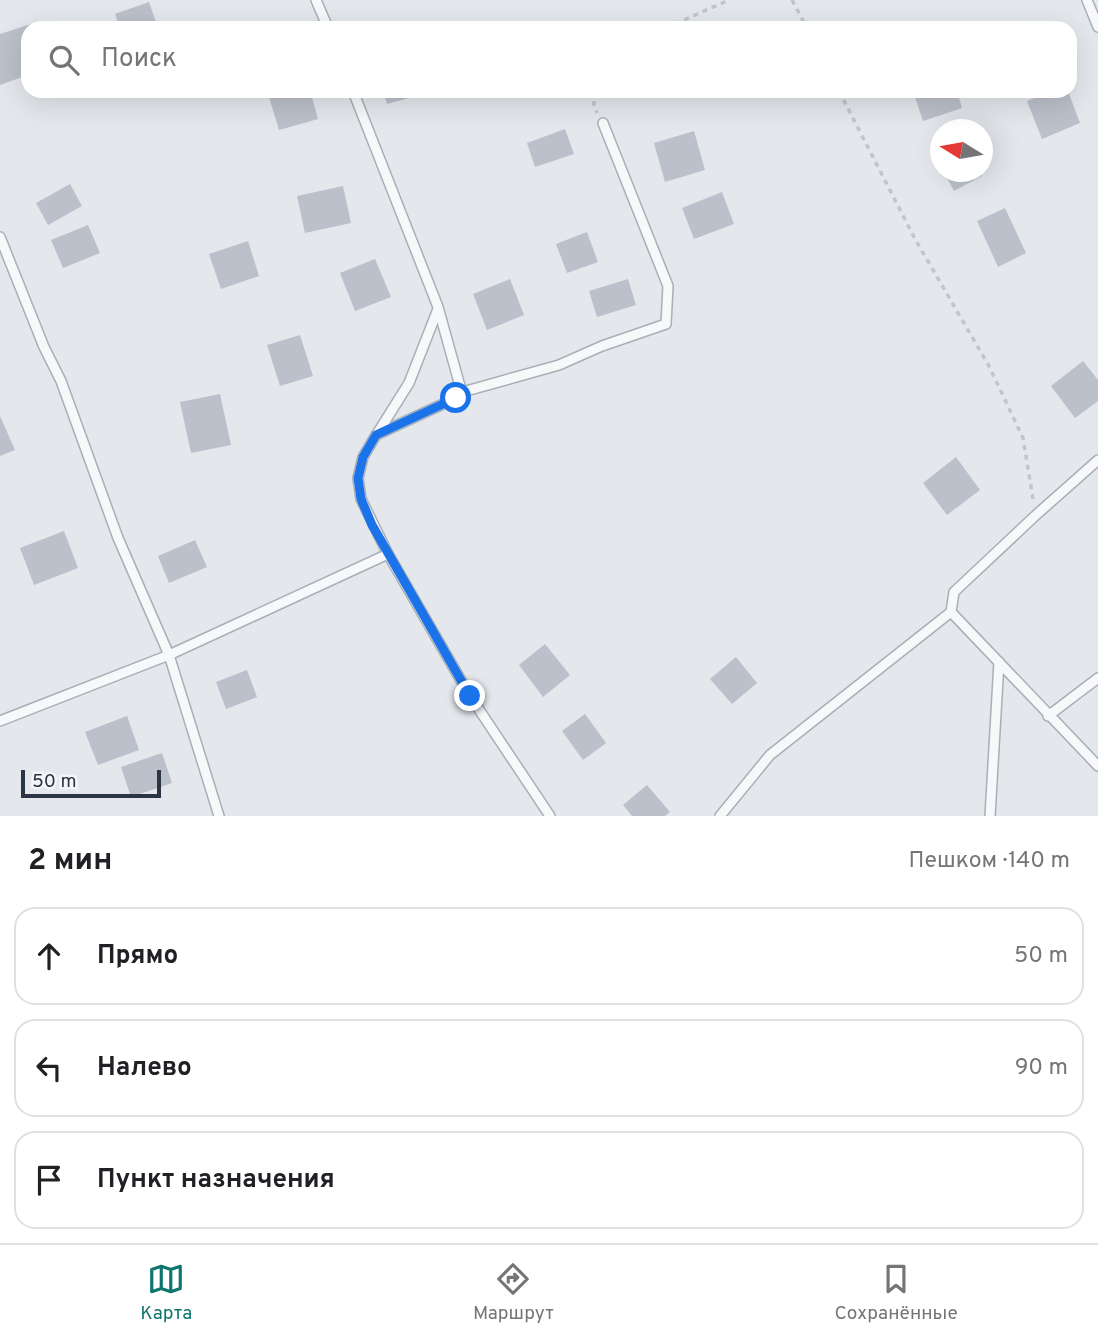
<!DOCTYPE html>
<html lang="ru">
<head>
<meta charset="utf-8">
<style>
	body { margin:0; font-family:Overpass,sans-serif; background:#f2f2f2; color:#202124 }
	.compass { position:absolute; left:930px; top:119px; width:63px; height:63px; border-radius:50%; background:#fff; box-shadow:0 7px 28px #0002; rotate:281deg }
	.scale { position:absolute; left:21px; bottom:18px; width:140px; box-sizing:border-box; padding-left:7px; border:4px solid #2b3445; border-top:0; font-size:19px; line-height:24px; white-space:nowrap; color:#2b3445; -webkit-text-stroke:5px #f4f6f9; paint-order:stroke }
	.stop { position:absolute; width:21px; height:21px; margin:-16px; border:5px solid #1a73e8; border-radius:50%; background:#fff }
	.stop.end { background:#1a73e8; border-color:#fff; box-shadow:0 2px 7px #0008 }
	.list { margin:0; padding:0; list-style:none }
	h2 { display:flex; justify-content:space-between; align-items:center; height:91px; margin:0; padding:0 28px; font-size:30px }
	h2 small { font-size:23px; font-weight:400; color:#757577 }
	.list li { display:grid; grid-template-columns:46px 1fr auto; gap:21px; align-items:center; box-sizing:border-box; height:98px; margin:0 14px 14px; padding:0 14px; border:2px solid #e0e0e0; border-radius:21px }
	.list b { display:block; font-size:26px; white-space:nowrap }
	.list em { font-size:23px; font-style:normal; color:#757577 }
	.icon { flex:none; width:38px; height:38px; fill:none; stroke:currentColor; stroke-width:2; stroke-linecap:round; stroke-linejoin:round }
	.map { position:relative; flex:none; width:1098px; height:816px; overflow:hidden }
	.search { position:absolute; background:#fff; box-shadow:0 7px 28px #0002; left:21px; right:21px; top:21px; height:77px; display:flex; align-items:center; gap:18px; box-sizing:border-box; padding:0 24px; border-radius:21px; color:#757577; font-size:26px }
	.sheet { height:427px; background:#fff }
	nav { display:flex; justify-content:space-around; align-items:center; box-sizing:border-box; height:98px; border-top:2px solid #e0e0e0; background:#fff; font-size:19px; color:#757577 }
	nav a { display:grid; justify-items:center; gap:4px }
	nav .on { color:#0f766e }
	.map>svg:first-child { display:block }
	.building { fill:#bbc0ca }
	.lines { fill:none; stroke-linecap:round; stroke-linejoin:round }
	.service-casing { stroke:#a9aeb7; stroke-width:12 }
	.path { stroke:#c2c5cb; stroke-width:3.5; stroke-dasharray:5 5; stroke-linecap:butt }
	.service { stroke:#f7f8fa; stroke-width:9 }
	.route { stroke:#1a73e8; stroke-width:9 }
</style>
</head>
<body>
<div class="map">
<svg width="1098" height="816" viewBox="0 0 1098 816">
	<rect width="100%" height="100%" fill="#e4e7ec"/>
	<g class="building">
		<polygon points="149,2 158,28 120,28 115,14"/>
		<polygon points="31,24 32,28 28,28 28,75 0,85 0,34"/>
		<polygon points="289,91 310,91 318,119 279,130 269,97"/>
		<polygon points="383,91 431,91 431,92 387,104"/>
		<polygon points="913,91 957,91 962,108 923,121"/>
		<polygon points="1052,91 1068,91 1080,123 1042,139 1027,101"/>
		<polygon points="565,129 574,154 535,167 527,143"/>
		<polygon points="694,131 705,170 665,182 654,143"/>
		<polygon points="944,172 979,172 982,176 954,191"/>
		<polygon points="70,184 82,206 48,225 36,203"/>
		<polygon points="343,186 351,223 305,233 297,196"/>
		<polygon points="722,192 734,224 694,239 682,208"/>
		<polygon points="1005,208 1026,253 998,267 977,221"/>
		<polygon points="88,225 100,253 63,268 51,240"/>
		<polygon points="587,232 598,262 567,273 556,244"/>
		<polygon points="248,241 259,276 221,289 209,254"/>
		<polygon points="375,259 391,297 355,311 340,273"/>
		<polygon points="510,279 524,315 487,330 473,294"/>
		<polygon points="628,279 636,305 597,317 589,291"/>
		<polygon points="300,335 313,376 280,386 267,345"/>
		<polygon points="1083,361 1098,380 1098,401 1075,418 1051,386"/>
		<polygon points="220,394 231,445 191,453 180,402"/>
		<polygon points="0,416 15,450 0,456"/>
		<polygon points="956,457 980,490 947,515 923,483"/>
		<polygon points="64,531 78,568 34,585 20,548"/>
		<polygon points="195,540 207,567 169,583 158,556"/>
		<polygon points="545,644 570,675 543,697 519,665"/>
		<polygon points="736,657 757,683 732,704 710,679"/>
		<polygon points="247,670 257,697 226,709 216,682"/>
		<polygon points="585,714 606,743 583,760 562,731"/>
		<polygon points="127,716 139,750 98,765 85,732"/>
		<polygon points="162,753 172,783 131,797 121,767"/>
		<polygon points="647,785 670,812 665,816 632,816 623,805"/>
	</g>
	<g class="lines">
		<defs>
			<g id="service">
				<polyline points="316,0 328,28"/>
				<polyline points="1087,0 1098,27"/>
				<polyline points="0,237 44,347 61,381 118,538 169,655 219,816"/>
				<polyline points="459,393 559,365 602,346 666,324 668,286 603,123"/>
				<polyline points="377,434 409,383 438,309"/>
				<polyline points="1098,460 1036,515 954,592 951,612 1098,766"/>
				<polyline points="388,554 470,696 550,816"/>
				<polyline points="1048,716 1098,678"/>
				<polyline points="0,721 169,655 388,554 361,499 358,478 363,457 376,435 456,398 460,386 438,307 353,91"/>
				<polyline points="720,816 770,755 951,612"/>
				<polyline points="990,816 999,662"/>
			</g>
		</defs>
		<use href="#service" class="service-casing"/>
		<g class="path">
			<polyline points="792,0 807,28"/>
			<polyline points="666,28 729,0"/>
			<polyline points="594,91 594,105 597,113"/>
			<polyline points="839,91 915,239 989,366 1023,438 1033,499"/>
		</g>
		<use href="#service" class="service"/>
	</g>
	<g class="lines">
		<polyline class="route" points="456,398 376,435 363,457 358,478 361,499 372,525 470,696"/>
	</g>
</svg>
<svg class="compass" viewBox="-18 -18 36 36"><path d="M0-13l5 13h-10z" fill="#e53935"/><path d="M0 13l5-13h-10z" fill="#757577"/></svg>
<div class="scale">50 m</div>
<div class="stop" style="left:456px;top:398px"></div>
<div class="stop end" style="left:470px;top:696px"></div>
<div class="search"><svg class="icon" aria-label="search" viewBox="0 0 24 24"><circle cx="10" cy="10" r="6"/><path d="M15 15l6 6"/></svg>Поиск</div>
</div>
<section class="sheet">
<h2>2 мин<small>Пешком · 140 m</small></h2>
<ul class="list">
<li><svg class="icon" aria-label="ahead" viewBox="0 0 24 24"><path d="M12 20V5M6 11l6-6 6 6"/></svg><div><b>Прямо</b></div><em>50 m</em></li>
<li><svg class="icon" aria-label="left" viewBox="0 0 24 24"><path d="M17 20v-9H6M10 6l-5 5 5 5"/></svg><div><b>Налево</b></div><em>90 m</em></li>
<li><svg class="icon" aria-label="arrive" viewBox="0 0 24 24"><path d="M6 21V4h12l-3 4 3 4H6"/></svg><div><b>Пункт назначения</b></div></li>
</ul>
</section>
<nav>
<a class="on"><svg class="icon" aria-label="map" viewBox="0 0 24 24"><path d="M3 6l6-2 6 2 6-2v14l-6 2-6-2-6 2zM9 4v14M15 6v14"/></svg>Карта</a>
<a><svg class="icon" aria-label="directions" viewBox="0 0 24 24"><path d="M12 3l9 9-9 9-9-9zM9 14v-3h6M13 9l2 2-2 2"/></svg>Маршрут</a>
<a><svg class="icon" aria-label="saved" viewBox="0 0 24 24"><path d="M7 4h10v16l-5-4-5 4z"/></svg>Сохранённые</a>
</nav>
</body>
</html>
